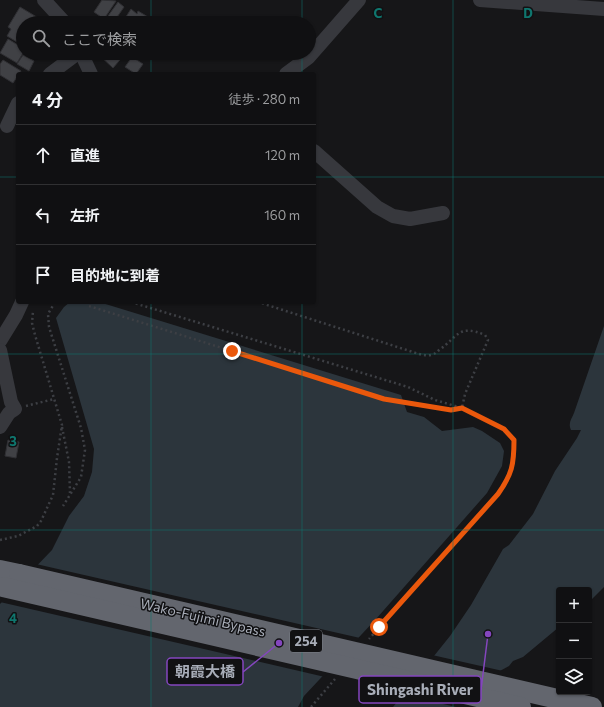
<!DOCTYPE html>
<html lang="ja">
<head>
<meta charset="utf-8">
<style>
	body { margin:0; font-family:Commissioner,"Noto Sans JP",sans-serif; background:#1e1e20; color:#f1f3f6 }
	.controls { position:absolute; right:12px; bottom:12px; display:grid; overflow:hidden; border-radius:4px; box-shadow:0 1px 3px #0004 }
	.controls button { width:36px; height:36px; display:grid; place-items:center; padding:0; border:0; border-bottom:1px solid #303032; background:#101012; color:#f1f3f6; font:20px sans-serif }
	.stop { position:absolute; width:12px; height:12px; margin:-9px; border:3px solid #ea580c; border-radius:50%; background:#fff }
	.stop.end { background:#ea580c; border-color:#fff; box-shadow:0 1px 4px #0008 }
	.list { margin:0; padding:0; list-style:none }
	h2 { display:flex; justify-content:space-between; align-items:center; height:52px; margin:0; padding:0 16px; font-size:17px }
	h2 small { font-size:13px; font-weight:400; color:#9c9d9f }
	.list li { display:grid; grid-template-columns:26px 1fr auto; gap:12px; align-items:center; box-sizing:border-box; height:60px; padding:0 16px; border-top:1px solid #303032 }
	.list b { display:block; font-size:15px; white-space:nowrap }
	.list em { font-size:13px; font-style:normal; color:#9c9d9f }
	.icon { flex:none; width:22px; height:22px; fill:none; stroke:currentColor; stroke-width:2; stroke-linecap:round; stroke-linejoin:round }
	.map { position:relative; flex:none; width:604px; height:707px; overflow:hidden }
	.search { position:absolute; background:#101012; box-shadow:0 1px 3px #0004; left:16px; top:16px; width:300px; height:44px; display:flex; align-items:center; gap:10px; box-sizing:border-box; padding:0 14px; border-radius:22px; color:#9c9d9f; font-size:15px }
	.panel { position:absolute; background:#101012; box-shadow:0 1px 3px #0004; left:16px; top:72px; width:300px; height:232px; border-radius:4px }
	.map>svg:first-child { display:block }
	.water { fill:#2c353c }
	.pier { fill:#161618 }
	.building { fill:#404145; stroke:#303034 }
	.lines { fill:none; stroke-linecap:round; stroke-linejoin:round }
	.path { stroke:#3d3f44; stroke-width:2.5; stroke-dasharray:2 3; stroke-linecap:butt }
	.minor { stroke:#37383d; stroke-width:14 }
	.highway { stroke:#63666e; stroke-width:20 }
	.highway-bridge { stroke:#63666e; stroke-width:20 }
	.route { stroke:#ea580c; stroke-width:5 }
	.grid { fill:none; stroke:#0f766e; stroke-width:1; stroke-opacity:0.55 }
	.labels { text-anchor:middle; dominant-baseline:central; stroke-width:3; stroke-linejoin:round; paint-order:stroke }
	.shield { fill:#111113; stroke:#7b7e86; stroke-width:1 }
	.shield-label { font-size:13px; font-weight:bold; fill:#a8adb8 }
	.street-label { font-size:14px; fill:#a8adb8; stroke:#111113 }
	.grid-label { font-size:13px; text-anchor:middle; font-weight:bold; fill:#0f766e; stroke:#111113; stroke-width:3; stroke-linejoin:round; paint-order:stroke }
	.leader { fill:none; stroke:#8446be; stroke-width:1.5 }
	.callout-dot { fill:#8446be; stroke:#111113; stroke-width:1.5 }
	.callout { fill:#111113; stroke:#8446be; stroke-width:1.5 }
	.callout-label { font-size:15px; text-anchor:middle; font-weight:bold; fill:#a8adb8 }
</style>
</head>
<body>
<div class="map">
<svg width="604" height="707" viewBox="0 0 604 707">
	<rect width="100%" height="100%" fill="#161618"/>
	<g class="water">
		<polygon points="70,302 99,302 401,395 407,412 424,417 442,431 473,427 482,431 500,443 504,451 502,466 487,493 376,619 304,696 298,707 0,707 0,604 52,550 69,516 84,496 92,472 94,449 56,318 64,307"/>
		<path d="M604,326V587L589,602V590H559V627L523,657L513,661L509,666L498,672L469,707H393L450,636L471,605L503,549L509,545L533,514L555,471L577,438L581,430H571C568,423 571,420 574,413Z"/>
	</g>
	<g class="pier">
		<polygon points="36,564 360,638 325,677 0,602"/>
		<polygon points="432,655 503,671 499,674 472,707 456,707 400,694"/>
	</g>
	<g class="building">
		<polygon points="102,0 116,1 104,19 94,12"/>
		<polygon points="118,2 124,7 113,23 103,23"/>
		<polygon points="20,7 40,19 37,23 23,23 23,42 22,45 7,36 11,29 8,27"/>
		<polygon points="131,9 137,14 138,11 148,17 144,23 122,23"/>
		<polygon points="8,39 23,48 23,53 17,63 0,53"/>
		<polygon points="97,53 121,53 124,55 113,68"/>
		<polygon points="23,55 34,61 29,71 17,64"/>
		<polygon points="132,57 143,64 136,74 125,67"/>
		<polygon points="3,60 21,71 13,83 0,75 0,64"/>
		<polygon points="8,440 19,442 16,458 5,456"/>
	</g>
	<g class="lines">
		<g class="path">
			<polyline points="55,302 48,314 49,327 81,428 85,450 81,477 63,506"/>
			<path d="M131,302L408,387L435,400L462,408L504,429L514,440C514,465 512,474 498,494L369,639"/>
			<path d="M89,306L384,399L451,410L462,408L465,394L488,340L485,335C458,324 459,336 439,350C437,352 435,354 431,355C427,356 423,355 419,354L258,302"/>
			<polyline points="26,406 54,399"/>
			<polyline points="62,427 69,462 70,493"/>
			<polyline points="0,540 18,536 37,526 41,521 53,495 57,458 62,425 35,335 32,323 33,311"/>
			<polyline points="311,707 335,679"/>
		</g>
		<g class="minor">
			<polyline points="44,0 65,23"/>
			<polyline points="480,0 604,9"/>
			<polyline points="81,53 91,74"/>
			<polyline points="50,74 78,53"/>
			<polyline points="286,74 309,57 359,0"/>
			<polyline points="7,126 18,103"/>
			<polyline points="314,151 377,207 393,216 410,219 443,213"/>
			<polyline points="0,341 16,315 22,302"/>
			<polyline points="0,350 11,402 15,409 9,413 0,427"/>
		</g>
		<polyline class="highway" points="0,570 19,574"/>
		<g class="highway-bridge">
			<polyline points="19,574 592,707"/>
			<polyline points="3,587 521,707"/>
		</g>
	</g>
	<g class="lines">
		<path class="route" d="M232,351L384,399L451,410L462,408L504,429L514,440C514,465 512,474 498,494L379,627"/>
	</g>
	<path class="grid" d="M151,0V23M302,0V23M453,0V707M151,53V74M302,53V74M0,177H18M314,177H604M151,302V707M302,302V707M0,354H604M0,530H604"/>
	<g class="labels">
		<rect class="shield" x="290" y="630" width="32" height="22" rx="3"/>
		<g class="shield-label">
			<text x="306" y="641">254</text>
		</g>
		<g class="street-label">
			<text transform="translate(203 617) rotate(13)">Wako-Fujimi Bypass</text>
		</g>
	</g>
	<g class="grid-label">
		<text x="378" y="18">C</text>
		<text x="528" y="18">D</text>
		<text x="13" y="446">3</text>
		<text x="13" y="623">4</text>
	</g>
	<path class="leader" d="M279 643L243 672M488 634L481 690"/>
	<g class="callout-dot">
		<circle cx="279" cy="643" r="4"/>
		<circle cx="488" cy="634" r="4"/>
	</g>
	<g class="callout">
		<rect x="167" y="658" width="76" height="27" rx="4"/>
		<rect x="359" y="676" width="122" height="27" rx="4"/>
	</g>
	<g class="callout-label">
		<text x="205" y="677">朝霞大橋</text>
		<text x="420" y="695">Shingashi River</text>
	</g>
</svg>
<div class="controls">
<button>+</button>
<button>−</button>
<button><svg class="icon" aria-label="layers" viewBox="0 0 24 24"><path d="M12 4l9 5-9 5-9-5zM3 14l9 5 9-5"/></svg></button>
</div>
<div class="stop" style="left:379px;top:627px"></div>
<div class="stop end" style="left:232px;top:351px"></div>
<div class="search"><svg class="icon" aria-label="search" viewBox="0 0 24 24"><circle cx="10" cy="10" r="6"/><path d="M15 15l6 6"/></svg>ここで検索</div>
<section class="panel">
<h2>4 分<small>徒歩 · 280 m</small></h2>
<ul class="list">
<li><svg class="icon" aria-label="ahead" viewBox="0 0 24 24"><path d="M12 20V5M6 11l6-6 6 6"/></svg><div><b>直進</b></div><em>120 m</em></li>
<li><svg class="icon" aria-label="left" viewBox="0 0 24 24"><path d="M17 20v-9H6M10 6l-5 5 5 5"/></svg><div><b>左折</b></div><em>160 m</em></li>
<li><svg class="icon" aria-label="arrive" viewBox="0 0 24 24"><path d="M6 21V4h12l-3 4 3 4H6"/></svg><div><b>目的地に到着</b></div></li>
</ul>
</section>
</div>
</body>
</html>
